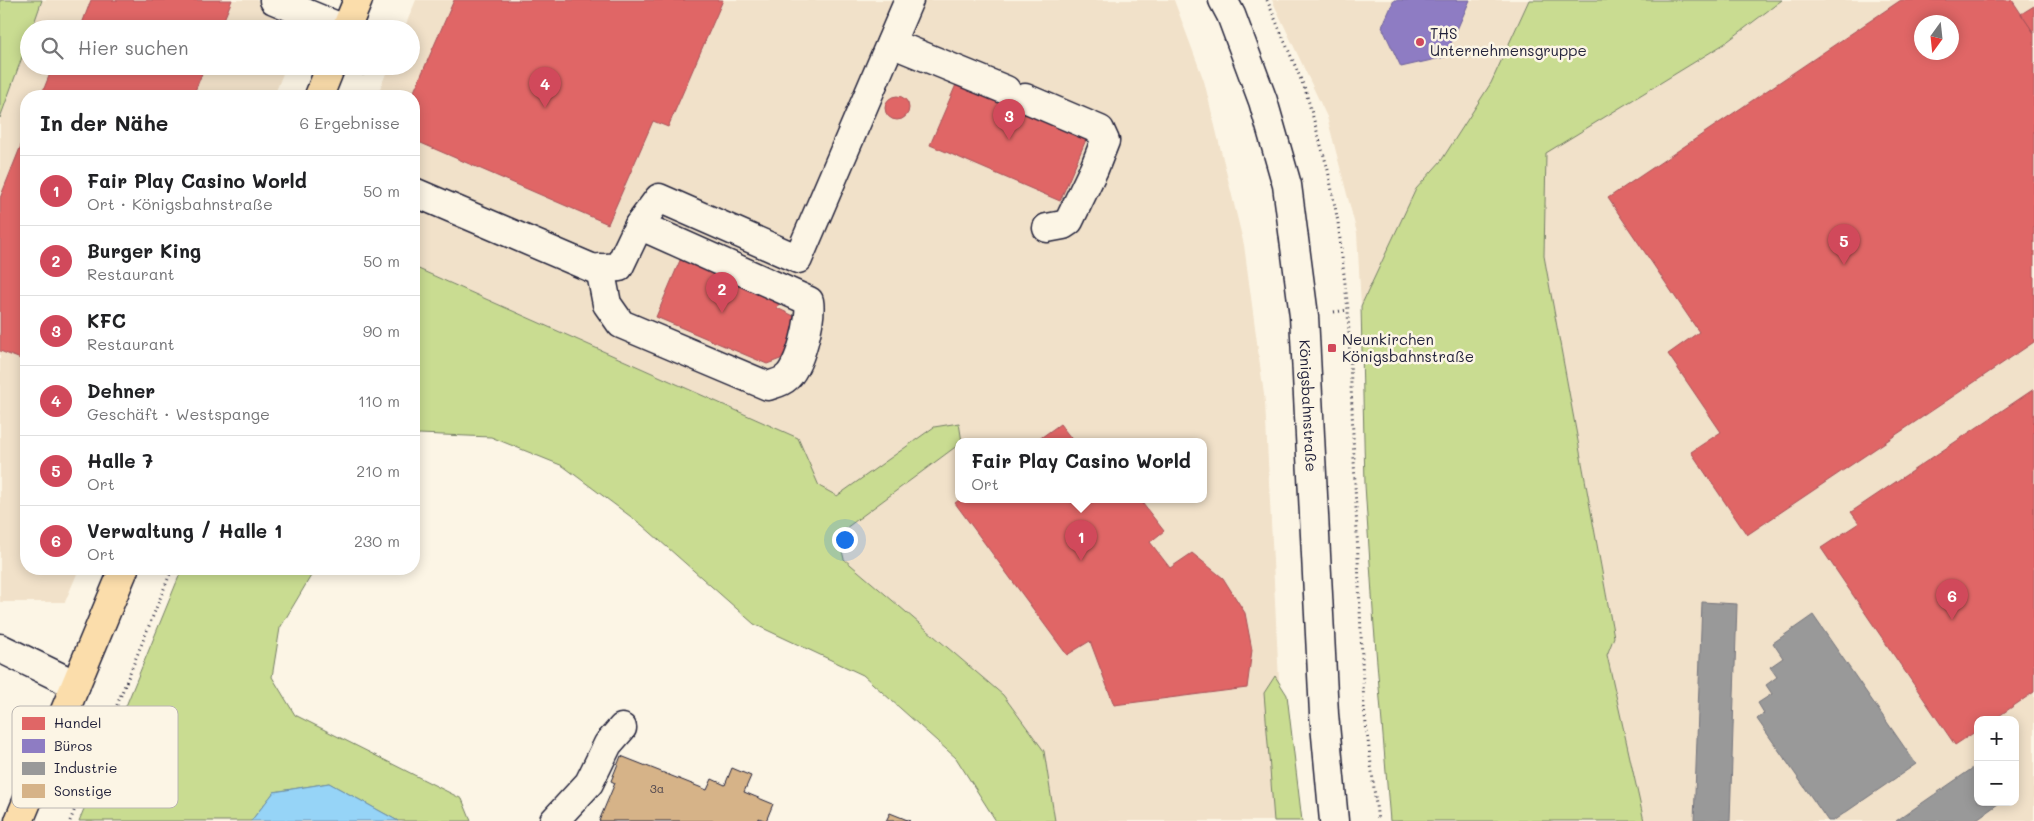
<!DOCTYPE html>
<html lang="de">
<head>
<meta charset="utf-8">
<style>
	body { margin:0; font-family:Mali,sans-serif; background:#f2f2f2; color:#202124 }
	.controls { position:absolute; right:15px; bottom:15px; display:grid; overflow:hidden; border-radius:10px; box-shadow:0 2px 12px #0003 }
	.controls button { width:45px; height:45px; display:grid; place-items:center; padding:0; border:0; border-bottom:1px solid #e0e0e0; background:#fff; color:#202124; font:25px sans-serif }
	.compass { position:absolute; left:1914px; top:15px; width:45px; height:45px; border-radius:50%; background:#fff; box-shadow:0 2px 12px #0003; rotate:195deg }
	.you { position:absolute; left:844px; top:539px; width:18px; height:18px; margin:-12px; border:4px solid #fff; border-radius:50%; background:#1a73e8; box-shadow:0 0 0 8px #1a73e833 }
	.badge { display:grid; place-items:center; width:32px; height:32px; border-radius:50%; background:#d1495b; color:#fff; font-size:16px; font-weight:700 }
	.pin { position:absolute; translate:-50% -41px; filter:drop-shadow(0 1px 2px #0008) }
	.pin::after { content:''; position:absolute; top:26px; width:18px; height:15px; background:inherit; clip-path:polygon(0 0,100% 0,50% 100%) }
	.popup { position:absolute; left:955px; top:438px; width:252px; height:65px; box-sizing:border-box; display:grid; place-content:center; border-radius:10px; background:#fff; filter:drop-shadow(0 1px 4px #0005); font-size:16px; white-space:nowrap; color:#757577 }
	.popup b { font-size:19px; color:#202124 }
	.popup::after { content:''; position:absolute; left:50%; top:100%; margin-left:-10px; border:10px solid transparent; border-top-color:#fff }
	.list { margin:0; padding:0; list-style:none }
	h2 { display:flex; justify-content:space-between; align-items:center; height:65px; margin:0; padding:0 20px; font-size:21px }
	h2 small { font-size:16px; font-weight:400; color:#757577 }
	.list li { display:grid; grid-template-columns:32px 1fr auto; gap:15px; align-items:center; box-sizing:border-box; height:70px; padding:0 20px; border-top:1px solid #e0e0e0 }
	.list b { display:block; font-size:19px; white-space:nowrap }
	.list p { margin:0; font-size:16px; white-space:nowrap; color:#757577 }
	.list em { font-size:16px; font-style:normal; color:#757577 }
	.icon { flex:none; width:28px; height:28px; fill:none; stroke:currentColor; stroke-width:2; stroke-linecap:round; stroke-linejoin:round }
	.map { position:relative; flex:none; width:2034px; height:821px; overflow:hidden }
	.search { position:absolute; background:#fff; box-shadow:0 2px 12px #0003; left:20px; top:20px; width:400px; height:55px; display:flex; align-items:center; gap:12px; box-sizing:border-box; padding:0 18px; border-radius:28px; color:#757577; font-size:19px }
	.panel { position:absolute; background:#fff; box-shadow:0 2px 12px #0003; left:20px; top:90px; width:400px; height:485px; border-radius:20px }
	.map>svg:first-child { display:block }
	.built { fill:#f1e1c9; fill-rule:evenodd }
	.green { fill:#c9dc91; stroke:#767f66 }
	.water { fill:#96d4f7; stroke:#688dac }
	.shops { fill:#e06666; stroke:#a75259; fill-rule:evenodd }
	.offices { fill:#8e7cc3; stroke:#6e619a }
	.industry { fill:#999; stroke:#75757d }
	.building { fill:#d6b388; stroke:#22223b }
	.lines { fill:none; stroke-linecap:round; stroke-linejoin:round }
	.minor-casing { stroke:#22223b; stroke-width:31 }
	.major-casing { stroke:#22223b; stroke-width:31 }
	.path { stroke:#22223b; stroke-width:3; stroke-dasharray:1 4; stroke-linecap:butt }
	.minor { stroke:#fcf5e5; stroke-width:28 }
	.major { stroke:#fbddab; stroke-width:28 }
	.poi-dot { fill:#d1495b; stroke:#fcf5e5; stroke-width:2 }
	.labels { text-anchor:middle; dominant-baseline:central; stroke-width:5; stroke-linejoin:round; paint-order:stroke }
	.number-label { font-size:12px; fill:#4f464e }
	.poi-label { font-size:15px; fill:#22223b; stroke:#fcf5e5; text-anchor:start }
	.street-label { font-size:15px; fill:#22223b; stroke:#fcf5e5 }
	.key { fill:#fcf5e5; stroke:#bbb6b2; stroke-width:1 }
	.key-label { font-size:14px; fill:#22223b }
</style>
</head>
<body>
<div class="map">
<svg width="2034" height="821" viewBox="0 0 2034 821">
	<rect width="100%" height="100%" fill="#fcf5e5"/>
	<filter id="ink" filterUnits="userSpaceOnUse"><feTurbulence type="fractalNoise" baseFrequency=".02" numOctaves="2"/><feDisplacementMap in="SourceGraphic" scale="10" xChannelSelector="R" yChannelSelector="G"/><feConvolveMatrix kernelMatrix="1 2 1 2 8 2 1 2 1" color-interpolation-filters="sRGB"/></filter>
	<g filter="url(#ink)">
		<g class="built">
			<polygon points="42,0 311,0 300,29 32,29"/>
			<path d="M416,0H1174L1204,81L1244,245L1265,402L1286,821H1055L1044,751L1003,695L844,559L838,534L798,438L414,267V96H377L389,66H411V29H404ZM958,442H1204V500H958Z"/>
			<polygon points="1272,0 1529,0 1492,83 1441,161 1416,189 1361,306 1357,233 1327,117"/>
			<path d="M1782,0H2034V819L2031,821H1644L1606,654L1614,637L1544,256L1546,152L1724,44ZM1922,22H1952V52H1922ZM1978,720H2015V802H1978Z"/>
			<polygon points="29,38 29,66 286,66 274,96 26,96 26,569 79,569 65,602 0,602 0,118"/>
		</g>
		<g class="green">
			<polygon points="0,0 42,0 32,29 29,29 29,38 0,118"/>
			<polygon points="1529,0 1782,0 1724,44 1546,153 1544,256 1614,637 1607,655 1644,821 1390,821 1374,626 1365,485 1361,306 1416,189 1441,161 1491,83"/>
			<polygon points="414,267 798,438 819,486 837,496 934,427 959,423 962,442 958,442 958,445 838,534 844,559 1003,695 1044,751 1055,821 996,821 956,758 863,675 754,624 642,525 563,466 491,437 419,434 414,439"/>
			<polygon points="182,569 315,569 280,628 272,677 295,715 462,799 471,821 398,821 329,783 274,792 251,821 79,821"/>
			<polygon points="1275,676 1287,695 1302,821 1274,821 1264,693"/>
		</g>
		<polygon class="water" points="329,783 398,821 251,821 274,792"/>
		<g class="shops">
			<polygon points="91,0 232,0 220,29 80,29"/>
			<polygon points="454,0 723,0 668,127 653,121 608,224 414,140 412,96"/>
			<path d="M1901,0H2012L2034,33V342L1747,535L1691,452L1721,432L1668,354L1699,332L1608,198ZM1922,22H1952V52H1922Z"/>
			<polygon points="2034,6 2034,33 2021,14"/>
			<polygon points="53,66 205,66 193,96 58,96 43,91"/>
			<polygon points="958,80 1088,135 1060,201 930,145"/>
			<circle cx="897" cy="108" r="12"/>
			<polygon points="26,133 26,361 0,351 0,198"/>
			<polygon points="681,258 780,300 777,308 796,317 796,327 783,358 767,364 656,317"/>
			<polygon points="2034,389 2034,692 1993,720 1978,720 1978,730 1955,745 1821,548 1859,523 1851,512"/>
			<polygon points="1060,424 1074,442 1035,442"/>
			<polygon points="959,500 1148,500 1143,504 1164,531 1150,542 1170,568 1192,553 1223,578 1245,613 1252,650 1247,688 1114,705 1090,641 1067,655 955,503"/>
		</g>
		<polygon class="offices" points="1394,0 1470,0 1445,57 1401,67 1382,27"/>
		<g class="industry">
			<polygon points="1702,602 1737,604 1730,821 1694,821"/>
			<polygon points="1813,615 1916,764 1833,821 1828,821 1757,719 1764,713 1758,703 1772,694 1766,685 1777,677 1770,667 1783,658 1773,643"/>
			<polygon points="1973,768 1978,775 1978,802 1998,804 1974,821 1896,821"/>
		</g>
		<g class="building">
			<polygon points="621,756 707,790 712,779 725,785 732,768 751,776 744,792 773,804 766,821 759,818 758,821 599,821 615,783 611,781"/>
			<polygon points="890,813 910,821 886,821"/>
		</g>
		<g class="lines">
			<defs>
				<g id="minor">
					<polyline points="274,0 344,29"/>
					<path id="s1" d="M1223,0L1231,15L1263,101L1287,185L1304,316L1324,714L1334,821"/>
					<polyline points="891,43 1006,90"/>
					<polyline points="1025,98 1100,130 1105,141 1094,169 1069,221 1063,225 1047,228"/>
					<polyline points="414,192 594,269 619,267 639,225 659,198 798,259 909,0"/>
					<path d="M600,268L607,304L621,324L768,386C774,384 782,382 786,378C800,368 812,317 809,301L639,225"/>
					<polyline points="0,648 76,685"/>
					<polyline points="554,821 589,783 608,744 622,728"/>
				</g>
				<g id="major">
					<polyline points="346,29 358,0"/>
					<polyline points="319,96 331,66"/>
					<polyline points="19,821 124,569"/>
				</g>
			</defs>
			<use href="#minor" class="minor-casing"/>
			<use href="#major" class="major-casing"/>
			<g class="path">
				<polyline points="1267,0 1305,89 1328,170 1338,222 1348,310 1364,708 1378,821"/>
				<polyline points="362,75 365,66"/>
				<polyline points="1334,312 1348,310"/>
				<polyline points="70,821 172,569"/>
			</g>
			<use href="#minor" class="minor"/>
			<use href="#major" class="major"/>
		</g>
	</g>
	<g class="poi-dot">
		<circle cx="1420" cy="42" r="5"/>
		<rect x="1327" y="343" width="10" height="10" rx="2.5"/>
	</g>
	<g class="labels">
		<g class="number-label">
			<text x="657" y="788">3a</text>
		</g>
		<g class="poi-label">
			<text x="1430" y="33">THS<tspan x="1430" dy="17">Unternehmensgruppe</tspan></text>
			<text x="1342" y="339">Neunkirchen<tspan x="1342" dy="17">Königsbahnstraße</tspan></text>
		</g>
		<g class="street-label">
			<text stroke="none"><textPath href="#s1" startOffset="418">Königsbahnstraße</textPath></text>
		</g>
	</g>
	<rect x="12" y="706" width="166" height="102" rx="8" class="key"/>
	<rect x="22" y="717" width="23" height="13" fill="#e06666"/>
	<rect x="22" y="739" width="23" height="14" fill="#8e7cc3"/>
	<rect x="22" y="762" width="23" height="13" fill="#999"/>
	<rect x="22" y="784" width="23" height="14" fill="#d6b388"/>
	<g class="key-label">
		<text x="54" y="728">Handel</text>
		<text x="54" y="751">Büros</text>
		<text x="54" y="773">Industrie</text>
		<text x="54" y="796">Sonstige</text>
	</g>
</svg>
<div class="controls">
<button>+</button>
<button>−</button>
</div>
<svg class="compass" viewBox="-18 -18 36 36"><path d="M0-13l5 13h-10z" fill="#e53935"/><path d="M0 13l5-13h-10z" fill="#757577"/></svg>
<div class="you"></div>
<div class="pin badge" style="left:1081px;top:561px">1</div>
<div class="popup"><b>Fair Play Casino World</b>Ort</div>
<div class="pin badge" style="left:722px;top:313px">2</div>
<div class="pin badge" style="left:1009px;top:140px">3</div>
<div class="pin badge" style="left:545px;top:108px">4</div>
<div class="pin badge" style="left:1844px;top:265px">5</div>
<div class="pin badge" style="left:1952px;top:620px">6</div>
<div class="search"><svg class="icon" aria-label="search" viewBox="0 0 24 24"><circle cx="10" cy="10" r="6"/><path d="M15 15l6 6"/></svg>Hier suchen</div>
<section class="panel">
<h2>In der Nähe<small>6 Ergebnisse</small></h2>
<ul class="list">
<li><span class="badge">1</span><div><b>Fair Play Casino World</b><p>Ort · Königsbahnstraße</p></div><em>50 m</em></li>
<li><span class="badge">2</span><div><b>Burger King</b><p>Restaurant</p></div><em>50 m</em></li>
<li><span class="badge">3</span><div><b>KFC</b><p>Restaurant</p></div><em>90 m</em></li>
<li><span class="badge">4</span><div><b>Dehner</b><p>Geschäft · Westspange</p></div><em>110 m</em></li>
<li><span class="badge">5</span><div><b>Halle 7</b><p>Ort</p></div><em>210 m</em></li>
<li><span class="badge">6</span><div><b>Verwaltung / Halle 1</b><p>Ort</p></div><em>230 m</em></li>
</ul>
</section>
</div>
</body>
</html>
